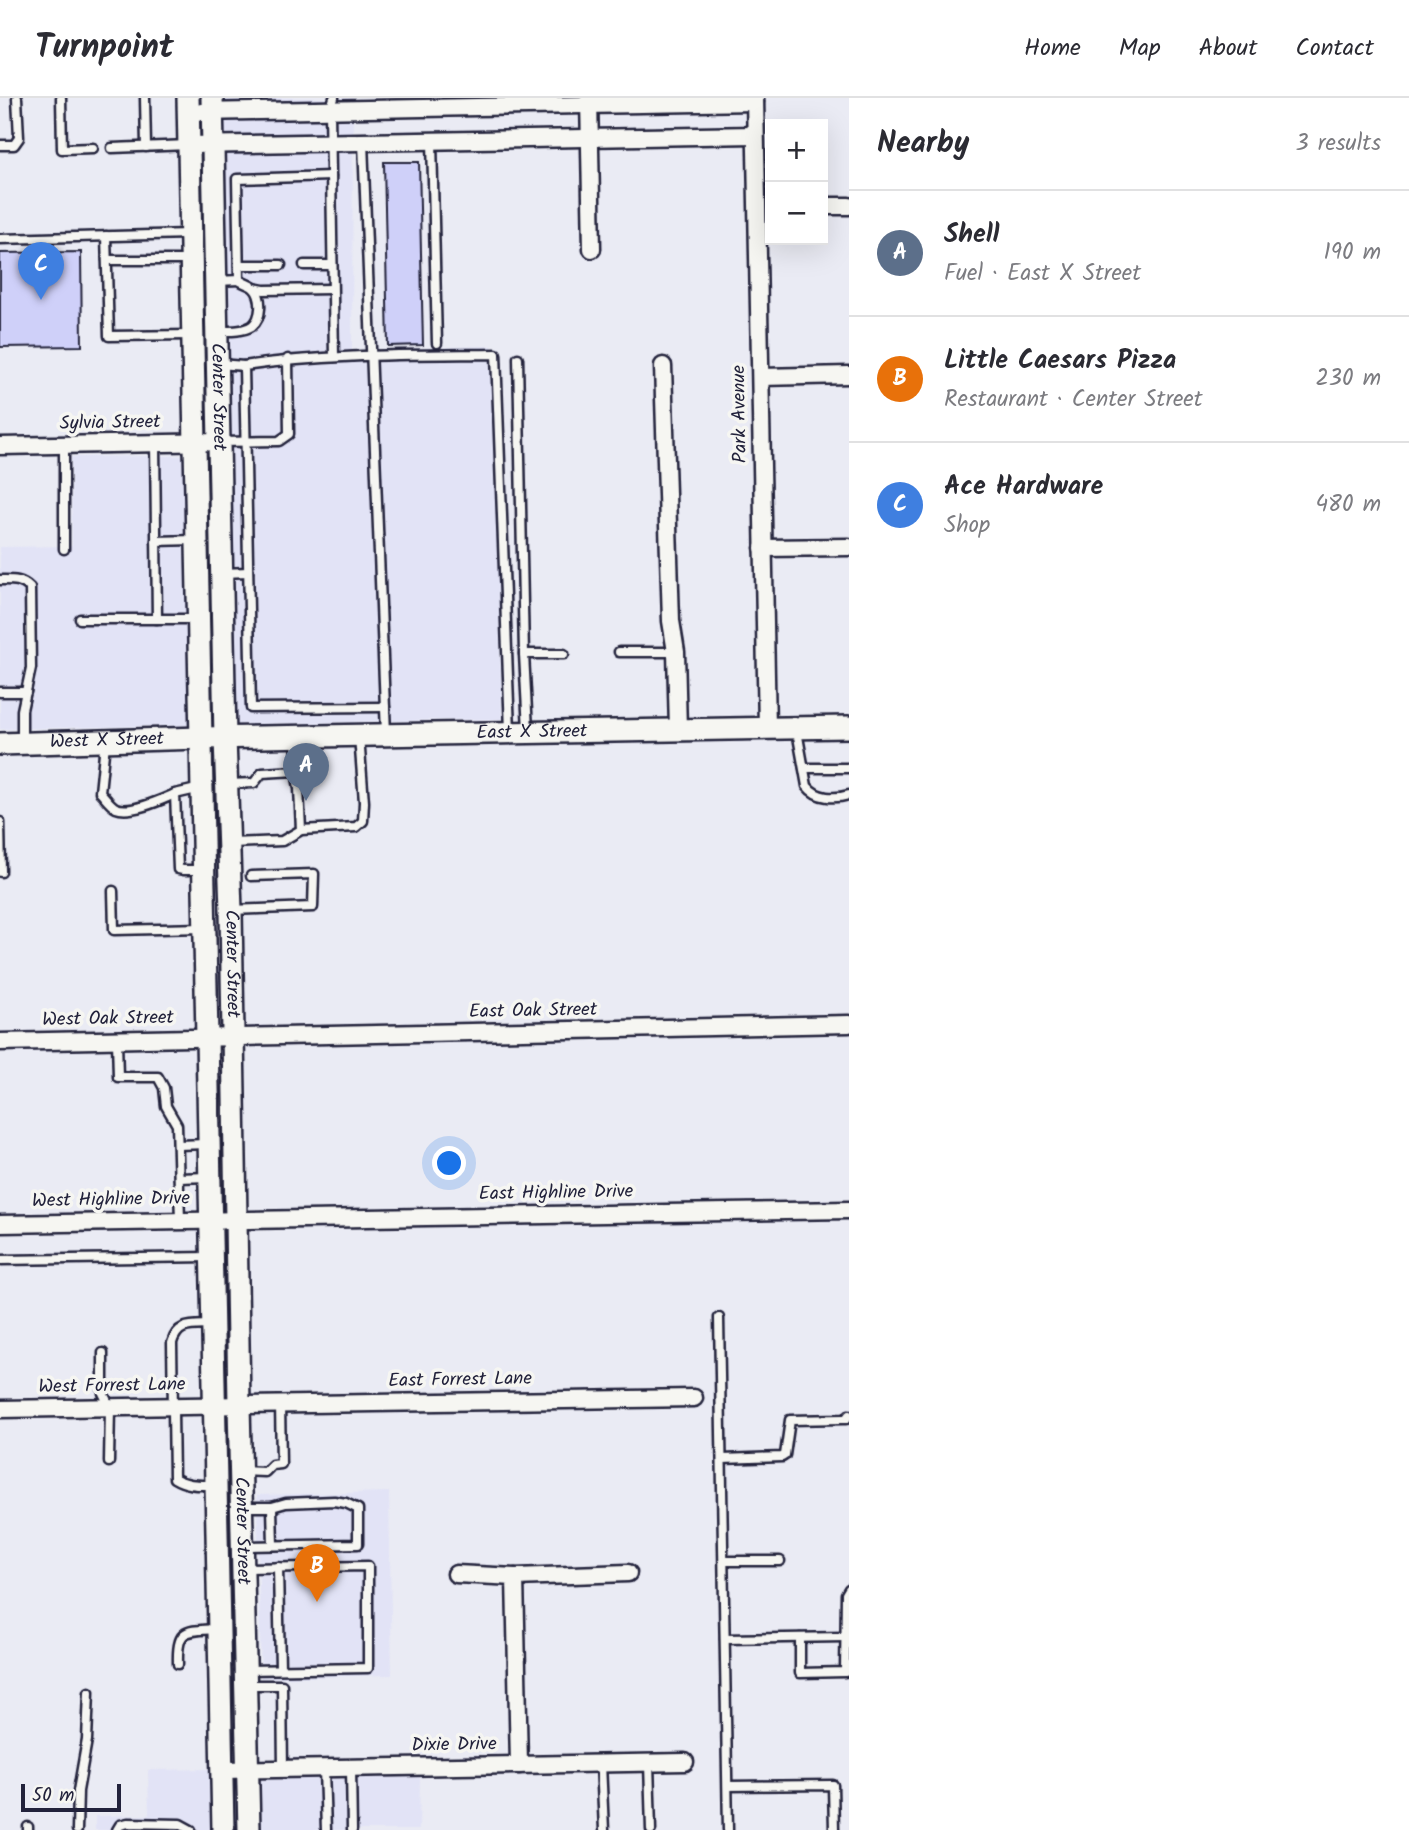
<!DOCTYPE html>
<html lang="en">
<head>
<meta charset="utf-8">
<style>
	body { margin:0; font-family:Kalam,sans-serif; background:#f2f2f3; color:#2b2b33 }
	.controls { position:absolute; right:21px; top:21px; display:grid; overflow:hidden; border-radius:0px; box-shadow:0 7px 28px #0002 }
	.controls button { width:63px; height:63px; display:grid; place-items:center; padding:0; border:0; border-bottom:2px solid #e1e1e2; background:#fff; color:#2b2b33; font:35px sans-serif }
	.scale { position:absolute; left:21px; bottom:18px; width:100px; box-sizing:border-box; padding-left:7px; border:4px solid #22223b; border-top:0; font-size:19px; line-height:24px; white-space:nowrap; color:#22223b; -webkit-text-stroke:5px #f6f6f2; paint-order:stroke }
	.you { position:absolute; left:450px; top:1066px; width:24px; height:24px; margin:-18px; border:5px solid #fff; border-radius:50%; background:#1a73e8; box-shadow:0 0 0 10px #1a73e833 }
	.badge { display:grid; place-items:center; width:46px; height:46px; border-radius:50%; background:#2563eb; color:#fff; font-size:23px; font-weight:700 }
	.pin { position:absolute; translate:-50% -58px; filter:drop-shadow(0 2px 4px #0008) }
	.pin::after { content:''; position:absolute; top:37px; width:24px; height:21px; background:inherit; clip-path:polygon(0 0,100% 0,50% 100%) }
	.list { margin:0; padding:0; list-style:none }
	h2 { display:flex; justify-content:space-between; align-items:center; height:91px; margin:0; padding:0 28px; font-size:30px }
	h2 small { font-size:23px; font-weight:400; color:#7c7c81 }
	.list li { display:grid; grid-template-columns:46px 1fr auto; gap:21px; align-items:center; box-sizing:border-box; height:126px; padding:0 28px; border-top:2px solid #e1e1e2 }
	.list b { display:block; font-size:26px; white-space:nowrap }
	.list p { margin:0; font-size:23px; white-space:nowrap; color:#7c7c81 }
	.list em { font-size:23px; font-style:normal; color:#7c7c81 }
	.map { position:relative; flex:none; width:849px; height:1732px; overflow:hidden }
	header { display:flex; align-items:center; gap:42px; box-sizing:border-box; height:98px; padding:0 35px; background:#fff; border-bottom:2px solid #e1e1e2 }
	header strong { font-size:33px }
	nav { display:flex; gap:38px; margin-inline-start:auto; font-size:24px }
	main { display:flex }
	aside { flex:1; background:#fff }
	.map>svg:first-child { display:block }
	.built { fill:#e2e3f6 }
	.building { fill:#cfd0f9; stroke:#22223b; stroke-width:2 }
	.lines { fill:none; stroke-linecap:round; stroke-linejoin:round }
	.lane-casing { stroke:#22223b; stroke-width:13 }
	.street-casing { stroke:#22223b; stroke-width:21 }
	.secondary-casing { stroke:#22223b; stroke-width:26 }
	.lane { stroke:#f6f6f2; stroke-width:8 }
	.street { stroke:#f6f6f2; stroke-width:16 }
	.secondary { stroke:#f6f6f2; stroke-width:21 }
	.labels { text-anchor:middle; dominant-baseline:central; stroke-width:7; stroke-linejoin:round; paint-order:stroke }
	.street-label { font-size:19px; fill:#22223b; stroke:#f6f6f2 }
</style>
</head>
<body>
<header>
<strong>Turnpoint</strong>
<nav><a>Home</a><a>Map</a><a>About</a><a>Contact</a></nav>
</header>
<main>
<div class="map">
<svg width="849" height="1732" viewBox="0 0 849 1732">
	<rect width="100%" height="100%" fill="#eaebf4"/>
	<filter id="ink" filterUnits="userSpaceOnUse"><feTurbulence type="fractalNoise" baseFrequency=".0143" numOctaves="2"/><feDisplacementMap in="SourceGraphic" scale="14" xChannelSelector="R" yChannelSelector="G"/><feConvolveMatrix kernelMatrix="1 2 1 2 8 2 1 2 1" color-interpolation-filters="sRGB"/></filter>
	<g filter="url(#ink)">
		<g class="built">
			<polygon points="223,0 353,0 352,252 492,248 502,621 0,631 0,449 72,448 71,359 231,357"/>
			<polygon points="389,1394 392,1577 261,1580 257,1397"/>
			<polygon points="215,1671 214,1680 420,1679 419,1732 95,1732 95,1718 149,1717 148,1672"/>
		</g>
		<g class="building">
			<polygon points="384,64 419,64 423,247 388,248"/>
			<polygon points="81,154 82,248 0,249 0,155"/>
		</g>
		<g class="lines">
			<defs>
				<g id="lane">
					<polyline points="61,0 62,51 93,50"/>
					<polyline points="145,0 146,49"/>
					<polyline points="432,43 437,245"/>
					<polyline points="363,44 386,636"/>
					<polyline points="0,47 14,47 19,40 17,0"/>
					<polyline points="112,50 189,47"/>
					<polyline points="106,138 109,238 192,237"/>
					<polyline points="0,141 189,136"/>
					<polyline points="107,162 191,162"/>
					<polyline points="239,167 281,167"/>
					<polyline points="304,167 332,167"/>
					<polyline points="217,183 239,182 237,81 331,78"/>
					<polyline points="254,190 264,192 332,191"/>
					<path d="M218,233C229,233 242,234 252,228C262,220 263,200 254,190C251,187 243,185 239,182"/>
					<polyline points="334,259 330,12 334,0"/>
					<polyline points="518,260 524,556 528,632"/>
					<polyline points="219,266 244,268"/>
					<polyline points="220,344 279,343 289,336 288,261"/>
					<polyline points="155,345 157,521"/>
					<polyline points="156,443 194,442"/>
					<polyline points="64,451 64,346"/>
					<polyline points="223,475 248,474"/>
					<path d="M0,482C12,482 21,481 30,490L31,570L22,612V645"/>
					<polyline points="80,521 196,521"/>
					<polyline points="619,554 676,554"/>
					<polyline points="524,556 564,556"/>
					<polyline points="0,594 26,594"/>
					<path d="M385,609L251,610L244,268C327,256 412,257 496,256L510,633"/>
					<path d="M797,633L807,688C817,701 835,701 849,697"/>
					<path d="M105,645L100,694C105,699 110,707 116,710C131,716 161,702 175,696"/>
					<polyline points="804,670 849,670"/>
					<polyline points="296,673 299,690 301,732"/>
					<polyline points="227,686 254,685 262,675 296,673 297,639"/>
					<polyline points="201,690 175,696 178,771 183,772 203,772"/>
					<polyline points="0,724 1,774"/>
					<polyline points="230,745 282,743 301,732 356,729 363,723 364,704 359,638"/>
					<polyline points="113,793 114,832 204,830"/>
					<polyline points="231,812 313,809 314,776 251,778"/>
					<polyline points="117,942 118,979 158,979 164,990 166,1008 177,1027 180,1122"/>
					<polyline points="178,1047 207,1046"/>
					<polyline points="179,1080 208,1079"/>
					<polyline points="0,1162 211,1159"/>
					<polyline points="719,1220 728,1732"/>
					<path d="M212,1227C193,1228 178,1224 172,1245L174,1380C187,1388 199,1387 213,1387"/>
					<polyline points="103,1255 103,1295 110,1309 109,1364"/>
					<polyline points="722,1361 782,1359 785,1357 790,1322 843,1321 846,1321 849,1317"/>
					<polyline points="243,1373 265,1374 272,1367 281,1366 280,1306"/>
					<polyline points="244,1409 272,1409 286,1405 334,1403 346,1405 358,1411 358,1446 245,1448"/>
					<polyline points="272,1409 273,1447"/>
					<polyline points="724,1463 780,1463"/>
					<polyline points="278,1469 280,1571"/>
					<polyline points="800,1540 800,1575 845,1574 846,1496 849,1491"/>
					<polyline points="725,1541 845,1539"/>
					<path d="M178,1566C177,1530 185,1533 217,1531"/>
					<polyline points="245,1572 368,1570 368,1468 246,1470"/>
					<polyline points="247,1587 282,1587 283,1672"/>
					<polyline points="649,1665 651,1732"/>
					<polyline points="601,1666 604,1732"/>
					<polyline points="351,1670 352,1732"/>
					<polyline points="324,1671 326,1732"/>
					<polyline points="728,1688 833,1687 834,1732"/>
					<polyline points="28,1732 28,1729"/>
					<polyline points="77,1732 78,1693 87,1642 89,1594"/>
					<polyline points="117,1732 120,1727 128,1725 180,1726 191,1732"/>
				</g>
				<g id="street">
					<polyline points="589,0 592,151"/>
					<polyline points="755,0 767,631"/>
					<polyline points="201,14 755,4"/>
					<polyline points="189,47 755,37"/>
					<polyline points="823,108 849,108"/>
					<polyline points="663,268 671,523 676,554 678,632"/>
					<polyline points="761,279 849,277"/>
					<polyline points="0,348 220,344"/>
					<polyline points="763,450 849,449"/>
					<polyline points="0,944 849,926"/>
					<polyline points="0,1126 849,1112"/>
					<polyline points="0,1311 694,1300"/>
					<polyline points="456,1476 515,1479 519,1667"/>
					<polyline points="515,1479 628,1475"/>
					<polyline points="223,1672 685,1664"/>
				</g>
				<g id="secondary">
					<polyline points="188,0 223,1732"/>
					<path id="s1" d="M212,0L225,640L231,812L239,1307L249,1732"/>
					<path id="s2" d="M0,646L201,640L849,629"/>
				</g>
			</defs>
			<use href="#lane" class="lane-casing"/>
			<use href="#street" class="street-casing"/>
			<use href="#secondary" class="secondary-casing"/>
			<use href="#lane" class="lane"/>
			<use href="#street" class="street"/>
			<use href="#secondary" class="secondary"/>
		</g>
	</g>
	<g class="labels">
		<g class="street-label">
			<text stroke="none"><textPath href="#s1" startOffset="299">Center Street</textPath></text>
			<text transform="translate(740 316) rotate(-91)">Park Avenue</text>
			<text transform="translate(110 325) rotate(-1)">Sylvia Street</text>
			<text stroke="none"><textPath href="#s2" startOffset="532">East X Street</textPath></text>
			<text stroke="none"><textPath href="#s2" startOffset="107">West X Street</textPath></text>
			<text stroke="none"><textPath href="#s1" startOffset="866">Center Street</textPath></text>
			<text transform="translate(533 913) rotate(-1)">East Oak Street</text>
			<text transform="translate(108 921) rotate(-1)">West Oak Street</text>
			<text transform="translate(556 1095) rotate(-1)">East Highline Drive</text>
			<text transform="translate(111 1102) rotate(-1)">West Highline Drive</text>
			<text transform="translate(460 1282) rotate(-1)">East Forrest Lane</text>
			<text transform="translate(112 1288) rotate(-1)">West Forrest Lane</text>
			<text stroke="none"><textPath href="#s1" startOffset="1433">Center Street</textPath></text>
			<text transform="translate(454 1647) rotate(-1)">Dixie Drive</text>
		</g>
	</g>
</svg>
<div class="controls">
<button>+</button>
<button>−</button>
</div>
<div class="scale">50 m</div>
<div class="you"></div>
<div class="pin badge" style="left:306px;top:703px;background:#5c6f8a">A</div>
<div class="pin badge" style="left:317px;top:1504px;background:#e8710a">B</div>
<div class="pin badge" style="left:41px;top:202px;background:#3f7fe0">C</div>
</div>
<aside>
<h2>Nearby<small>3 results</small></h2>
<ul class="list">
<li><span class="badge" style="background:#5c6f8a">A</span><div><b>Shell</b><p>Fuel · East X Street</p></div><em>190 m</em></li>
<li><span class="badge" style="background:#e8710a">B</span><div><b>Little Caesars Pizza</b><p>Restaurant · Center Street</p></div><em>230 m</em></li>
<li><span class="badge" style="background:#3f7fe0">C</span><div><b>Ace Hardware</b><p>Shop</p></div><em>480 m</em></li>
</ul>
</aside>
</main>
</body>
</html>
